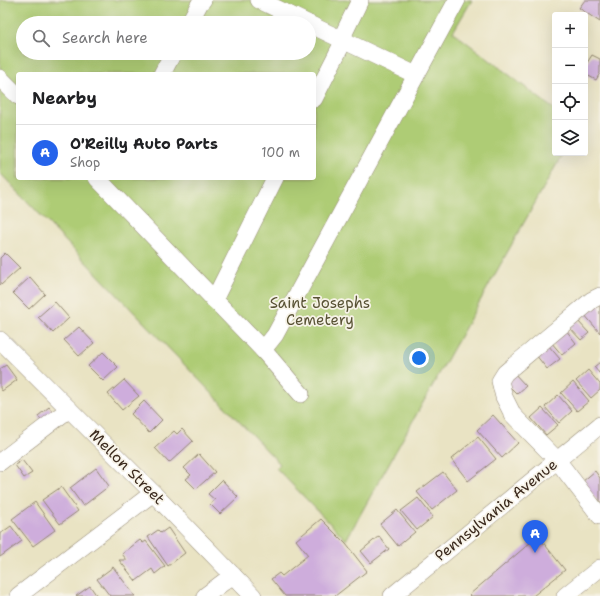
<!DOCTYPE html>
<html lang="en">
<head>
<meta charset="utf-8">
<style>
	body { margin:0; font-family:"Shantell Sans",sans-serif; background:#f2f2f2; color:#202124 }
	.controls { position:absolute; right:12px; top:12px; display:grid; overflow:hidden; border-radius:4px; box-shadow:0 4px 16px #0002 }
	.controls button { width:36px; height:36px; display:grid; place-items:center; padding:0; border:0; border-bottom:1px solid #e0e0e0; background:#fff; color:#202124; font:20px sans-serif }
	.you { position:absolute; left:419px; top:358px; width:14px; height:14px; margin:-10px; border:3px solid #fff; border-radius:50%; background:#1a73e8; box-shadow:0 0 0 6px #1a73e833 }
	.badge { display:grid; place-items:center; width:26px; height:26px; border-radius:50%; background:#2563eb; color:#fff; font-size:13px; font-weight:700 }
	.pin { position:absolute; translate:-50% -33px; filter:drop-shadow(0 1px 2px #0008) }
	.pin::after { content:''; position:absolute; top:21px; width:14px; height:12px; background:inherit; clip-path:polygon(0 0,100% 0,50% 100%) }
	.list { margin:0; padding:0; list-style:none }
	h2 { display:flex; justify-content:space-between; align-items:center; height:52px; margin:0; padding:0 16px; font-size:17px }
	h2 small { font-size:13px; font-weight:400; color:#757577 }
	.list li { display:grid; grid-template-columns:26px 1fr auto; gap:12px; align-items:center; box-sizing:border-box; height:56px; padding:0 16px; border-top:1px solid #e0e0e0 }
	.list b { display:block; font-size:15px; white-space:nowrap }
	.list p { margin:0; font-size:13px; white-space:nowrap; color:#757577 }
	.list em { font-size:13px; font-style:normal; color:#757577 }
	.icon { flex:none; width:22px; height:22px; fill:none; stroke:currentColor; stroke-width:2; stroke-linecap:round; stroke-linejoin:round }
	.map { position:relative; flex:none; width:600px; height:596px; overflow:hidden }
	.search { position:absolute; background:#fff; box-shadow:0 4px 16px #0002; left:16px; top:16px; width:300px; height:44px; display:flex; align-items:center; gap:10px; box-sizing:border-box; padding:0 14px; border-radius:22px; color:#757577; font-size:15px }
	.panel { position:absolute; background:#fff; box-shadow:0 4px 16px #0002; left:16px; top:72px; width:300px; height:108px; border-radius:4px }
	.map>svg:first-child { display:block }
	.green { fill:#aecc74; stroke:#747b49; fill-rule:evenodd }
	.building { fill:#ceaddc }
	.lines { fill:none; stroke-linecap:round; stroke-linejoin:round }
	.minor-casing { stroke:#928670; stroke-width:18 }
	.minor { stroke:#fff; stroke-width:17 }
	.labels { text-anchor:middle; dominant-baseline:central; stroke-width:3.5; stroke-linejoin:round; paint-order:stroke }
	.park-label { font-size:15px; fill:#585234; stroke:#f7f3e8 }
	.street-label { font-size:15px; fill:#3b2a1e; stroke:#f7f3e8 }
</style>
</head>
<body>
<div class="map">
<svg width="600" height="596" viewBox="0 0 600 596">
	<rect width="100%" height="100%" fill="#f7f3e8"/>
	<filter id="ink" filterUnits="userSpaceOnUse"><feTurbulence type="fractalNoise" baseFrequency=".025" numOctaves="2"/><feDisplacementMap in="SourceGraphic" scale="8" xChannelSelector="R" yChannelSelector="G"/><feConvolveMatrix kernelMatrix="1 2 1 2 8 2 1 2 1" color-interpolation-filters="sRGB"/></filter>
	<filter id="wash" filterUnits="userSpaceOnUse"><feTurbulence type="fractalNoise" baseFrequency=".012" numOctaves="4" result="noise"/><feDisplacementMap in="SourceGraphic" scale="16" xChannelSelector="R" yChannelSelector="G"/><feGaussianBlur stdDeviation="0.9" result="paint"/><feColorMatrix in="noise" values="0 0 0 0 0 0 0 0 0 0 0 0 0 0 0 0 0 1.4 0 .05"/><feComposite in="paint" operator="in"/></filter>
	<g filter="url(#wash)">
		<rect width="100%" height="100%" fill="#e9e3c3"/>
		<path class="green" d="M0,0H472L453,32L555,110V153H563L346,540L276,468L280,464L0,173ZM23,23H309V53H23ZM18,74H314V178H18Z"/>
		<g id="blocks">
			<g class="building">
				<polygon points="585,0 600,0 600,22 579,8"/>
				<polygon points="592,55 600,59 600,73 596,80 585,74 585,66"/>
				<polygon points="5,253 20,268 1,285 0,284 0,258"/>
				<polygon points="30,277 45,294 29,309 13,293"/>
				<polygon points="55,302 69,318 53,333 38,317"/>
				<polygon points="600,305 600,333 584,314"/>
				<polygon points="577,320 589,333 581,340 569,327"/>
				<polygon points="79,327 94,343 79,356 64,340"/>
				<polygon points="566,330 576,343 562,355 551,342"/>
				<polygon points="548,345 560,359 547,369 536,355"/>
				<polygon points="103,352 118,367 103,381 88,366"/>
				<polygon points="600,362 600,374 594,367"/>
				<polygon points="6,365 17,380 2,391 0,388 0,369"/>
				<polygon points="588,370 600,384 600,390 591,398 576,381"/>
				<polygon points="513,372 526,386 517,394 504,381"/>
				<polygon points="124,380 139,396 122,410 108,394"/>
				<polygon points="573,382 589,401 577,411 561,393"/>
				<polygon points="558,395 572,411 559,423 545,407"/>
				<polygon points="144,401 162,420 149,433 131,414"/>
				<polygon points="49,407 55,414 43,423 38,416"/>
				<polygon points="542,408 558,425 546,435 531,418"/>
				<polygon points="493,415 518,443 502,458 477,430"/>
				<polygon points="182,429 193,441 169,463 155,448 174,431 177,434"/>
				<polygon points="478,437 496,459 468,481 451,459"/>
				<polygon points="199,454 215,472 196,489 186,479 191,475 184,468"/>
				<polygon points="22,460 32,473 24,478 15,465"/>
				<polygon points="96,468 109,486 83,506 70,488"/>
				<polygon points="595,471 600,478 600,504 582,482"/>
				<polygon points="443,472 457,490 432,510 417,492"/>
				<polygon points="222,480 238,497 220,514 210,504 215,500 208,494"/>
				<polygon points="61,487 78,511 60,524 42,500"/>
				<polygon points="418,498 433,517 417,530 401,511"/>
				<polygon points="35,502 55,530 33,546 12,519"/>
				<polygon points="397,510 415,532 398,546 380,524"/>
				<polygon points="321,519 346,544 367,571 335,596 285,596 271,579 279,573 282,576 308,555 296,540"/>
				<polygon points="11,526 22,541 0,557 0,534"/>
				<polygon points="168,528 185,553 168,566 148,537 158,530 161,533"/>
				<polygon points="379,536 389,549 371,563 361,551"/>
				<polygon points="538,536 565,570 533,596 470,596 469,595"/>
				<polygon points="140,540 143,543 146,541 165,566 155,574 152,569 136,581 119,560 127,560 122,554"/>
				<polygon points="113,567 135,596 110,596 97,579"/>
				<polygon points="90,586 97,596 76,596"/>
			</g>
		</g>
	</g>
	<g filter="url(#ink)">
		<use href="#blocks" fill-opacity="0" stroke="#928670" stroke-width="1"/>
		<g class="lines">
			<defs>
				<g id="minor">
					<polyline points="259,0 307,23"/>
					<polyline points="189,23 200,3 203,0"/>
					<polyline points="309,24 416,75"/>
					<polyline points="162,74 173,53"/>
					<polyline points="0,78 18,96"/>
					<polyline points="314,99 341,46 345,31 360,0"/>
					<polyline points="97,178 263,350 301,394"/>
					<polyline points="600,296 592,300 505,373 500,381 504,397 513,415 557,460 600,516"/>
					<polyline points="214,300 275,178"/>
					<polyline points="0,340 153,493 253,596"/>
					<polyline points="263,350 275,335 457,0"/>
					<polyline points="0,462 69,409"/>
					<polyline points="18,596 153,493"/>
					<polyline points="205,596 233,575"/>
					<polyline points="392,596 600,425"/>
					<polyline points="565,596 600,568"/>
				</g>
			</defs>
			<use href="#minor" class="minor-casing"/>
			<use href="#minor" class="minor"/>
		</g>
	</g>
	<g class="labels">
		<g class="park-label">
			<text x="320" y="303">Saint Josephs<tspan x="320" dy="17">Cemetery</tspan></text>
		</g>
		<g class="street-label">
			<text transform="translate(127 467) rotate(45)">Mellon Street</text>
			<text transform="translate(496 510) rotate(-39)">Pennsylvania Avenue</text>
		</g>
	</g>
</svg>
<div class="controls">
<button>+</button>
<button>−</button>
<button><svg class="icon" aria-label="locate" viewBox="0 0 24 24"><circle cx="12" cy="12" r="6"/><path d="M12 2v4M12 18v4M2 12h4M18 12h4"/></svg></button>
<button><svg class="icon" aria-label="layers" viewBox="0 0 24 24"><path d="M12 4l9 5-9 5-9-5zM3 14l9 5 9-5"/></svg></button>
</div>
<div class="you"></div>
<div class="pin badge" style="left:535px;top:553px">A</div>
<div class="search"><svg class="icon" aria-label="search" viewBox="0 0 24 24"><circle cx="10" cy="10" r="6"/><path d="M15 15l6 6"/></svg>Search here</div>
<section class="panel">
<h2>Nearby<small></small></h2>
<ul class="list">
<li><span class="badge">A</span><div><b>O'Reilly Auto Parts</b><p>Shop</p></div><em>100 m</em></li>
</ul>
</section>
</div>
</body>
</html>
